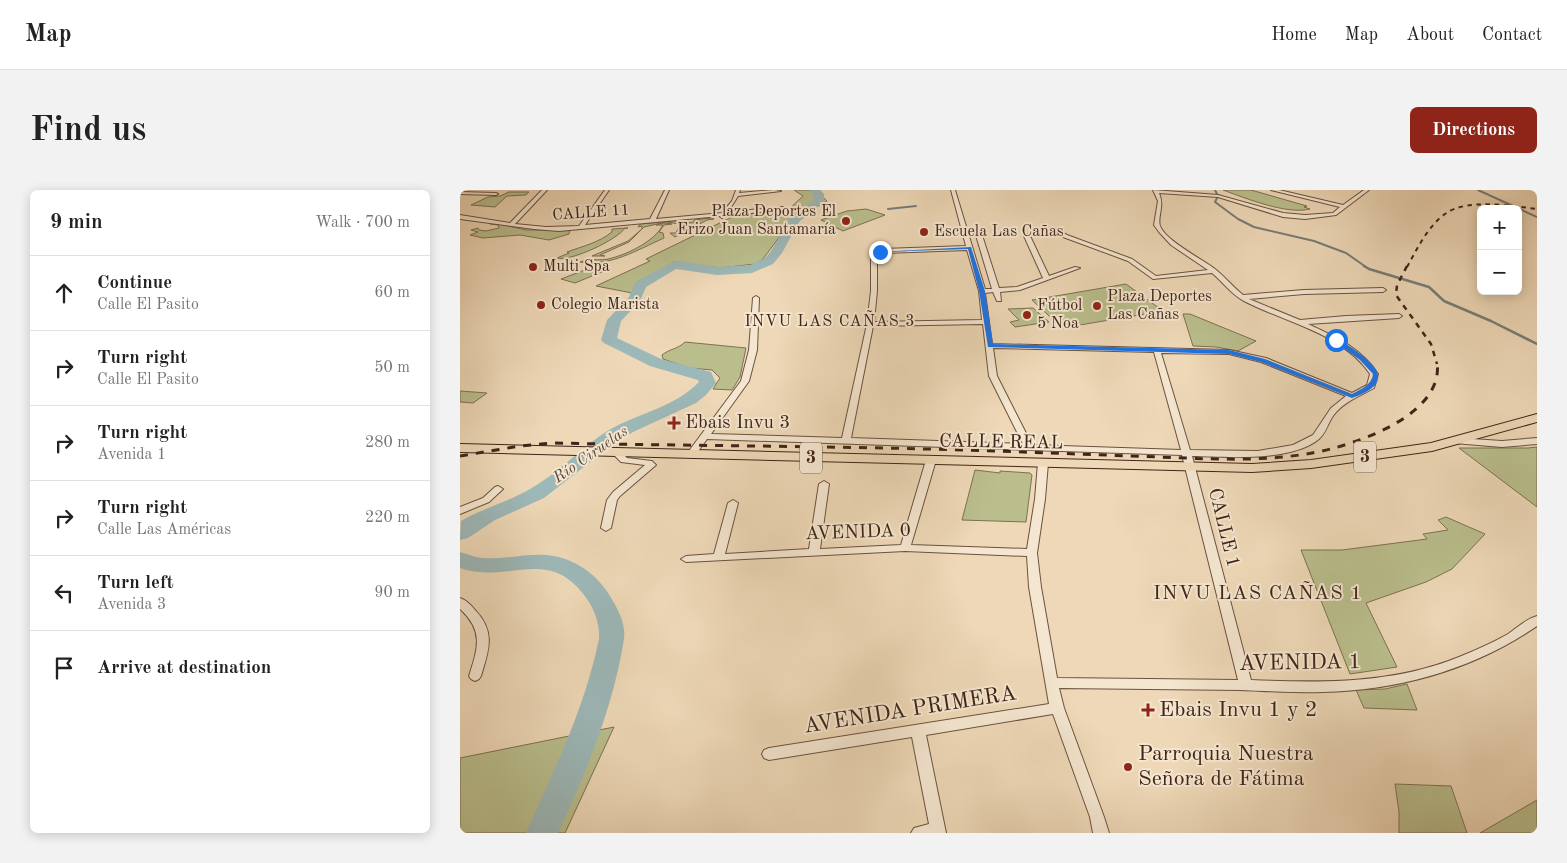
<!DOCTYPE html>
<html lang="en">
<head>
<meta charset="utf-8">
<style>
	body { margin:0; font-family:"Old Standard TT",serif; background:#f2f2f2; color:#222 }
	.controls { position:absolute; right:15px; top:15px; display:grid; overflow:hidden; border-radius:8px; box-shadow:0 2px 12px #0003 }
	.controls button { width:45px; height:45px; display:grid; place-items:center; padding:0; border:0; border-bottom:1px solid #e0e0e0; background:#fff; color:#222; font:25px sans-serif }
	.stop { position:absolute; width:15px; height:15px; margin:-11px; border:4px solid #1a73e8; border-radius:50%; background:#fff }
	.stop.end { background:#1a73e8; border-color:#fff; box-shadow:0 1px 5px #0008 }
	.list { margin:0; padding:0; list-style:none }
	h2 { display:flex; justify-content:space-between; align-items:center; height:65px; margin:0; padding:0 20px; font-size:21px }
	h2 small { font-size:16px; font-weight:400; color:#767676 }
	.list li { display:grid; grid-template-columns:32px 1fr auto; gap:15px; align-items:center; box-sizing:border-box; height:75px; padding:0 20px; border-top:1px solid #e0e0e0 }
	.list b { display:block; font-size:19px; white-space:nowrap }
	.list p { margin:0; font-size:16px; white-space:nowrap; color:#767676 }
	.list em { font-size:16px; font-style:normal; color:#767676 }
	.icon { flex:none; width:28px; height:28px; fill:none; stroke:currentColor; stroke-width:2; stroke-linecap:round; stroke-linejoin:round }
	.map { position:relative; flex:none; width:1077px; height:643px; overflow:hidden; border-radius:8px }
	header { display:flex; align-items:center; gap:30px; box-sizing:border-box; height:70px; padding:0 25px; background:#fff; border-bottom:1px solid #e0e0e0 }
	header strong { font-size:24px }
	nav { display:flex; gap:28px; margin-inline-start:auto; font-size:18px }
	.intro { display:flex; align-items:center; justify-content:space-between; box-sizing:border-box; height:120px; padding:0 30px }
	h1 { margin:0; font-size:35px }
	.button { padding:12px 22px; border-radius:8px; background:#8f2418; color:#fff; font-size:18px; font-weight:700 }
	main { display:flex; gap:30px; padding:0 30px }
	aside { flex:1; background:#fff; border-radius:8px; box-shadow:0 2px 12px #0003 }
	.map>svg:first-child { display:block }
	.green { fill:#babe8d; stroke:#7e7152 }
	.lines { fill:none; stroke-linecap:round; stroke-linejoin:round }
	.stream-far1 { stroke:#787d78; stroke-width:2 }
	.stream { stroke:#787d78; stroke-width:2.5 }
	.river { fill:#9db8b8; fill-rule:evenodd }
	.street-casing { stroke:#6c513f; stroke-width:2 }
	.primary-casing { stroke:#412417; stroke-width:2 }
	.street { fill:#f4e6d0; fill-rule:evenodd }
	.primary { fill:#eed8b7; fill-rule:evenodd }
	.rail-far2 { stroke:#412417; stroke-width:2; stroke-dasharray:4.5 4.5; stroke-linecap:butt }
	.rail-far1 { stroke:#412417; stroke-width:2.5; stroke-dasharray:5.5 5.5; stroke-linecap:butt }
	.rail { stroke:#412417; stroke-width:3; stroke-dasharray:8 8; stroke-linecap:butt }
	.route { fill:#1a73e8 }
	.poi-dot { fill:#8f2418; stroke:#f4e6d0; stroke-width:2 }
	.labels { text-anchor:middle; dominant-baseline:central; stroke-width:4; stroke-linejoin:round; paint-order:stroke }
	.far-poi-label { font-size:16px; fill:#412417; stroke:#f4e6d0; text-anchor:start }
	.far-street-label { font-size:16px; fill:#412417; stroke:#f4e6d0 }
	.far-neighbourhood-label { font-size:16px; letter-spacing:1px; fill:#412417; stroke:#f4e6d0 }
	.far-water-label { font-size:16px; font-style:italic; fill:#58493f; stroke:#f4e6d0 }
	.shield { fill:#f4e6d0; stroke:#775e4e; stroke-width:1 }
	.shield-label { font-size:18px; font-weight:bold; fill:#412417 }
	.poi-label { font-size:19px; fill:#412417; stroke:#f4e6d0; text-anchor:start }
	.street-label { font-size:19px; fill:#412417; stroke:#f4e6d0 }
	.neighbourhood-label { font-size:20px; letter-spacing:1px; fill:#412417; stroke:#f4e6d0 }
	.near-street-label { font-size:22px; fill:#412417; stroke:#f4e6d0 }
	.near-poi-label { font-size:22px; fill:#412417; stroke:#f4e6d0; text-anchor:start }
</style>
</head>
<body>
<header>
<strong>Map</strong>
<nav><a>Home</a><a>Map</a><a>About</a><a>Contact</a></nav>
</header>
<div class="intro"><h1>Find us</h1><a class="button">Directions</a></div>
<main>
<aside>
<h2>9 min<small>Walk · 700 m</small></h2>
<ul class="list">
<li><svg class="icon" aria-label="ahead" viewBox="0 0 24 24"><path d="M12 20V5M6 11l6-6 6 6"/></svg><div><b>Continue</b><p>Calle El Pasito</p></div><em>60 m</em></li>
<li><svg class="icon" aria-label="right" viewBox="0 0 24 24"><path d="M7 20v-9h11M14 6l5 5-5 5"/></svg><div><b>Turn right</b><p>Calle El Pasito</p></div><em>50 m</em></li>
<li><svg class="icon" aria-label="right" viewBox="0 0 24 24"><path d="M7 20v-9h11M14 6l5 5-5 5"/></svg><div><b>Turn right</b><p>Avenida 1</p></div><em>280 m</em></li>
<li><svg class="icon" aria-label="right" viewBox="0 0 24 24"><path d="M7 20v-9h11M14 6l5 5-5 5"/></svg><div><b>Turn right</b><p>Calle Las Américas</p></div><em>220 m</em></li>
<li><svg class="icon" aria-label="left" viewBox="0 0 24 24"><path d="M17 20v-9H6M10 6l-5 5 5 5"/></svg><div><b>Turn left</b><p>Avenida 3</p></div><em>90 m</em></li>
<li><svg class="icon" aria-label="arrive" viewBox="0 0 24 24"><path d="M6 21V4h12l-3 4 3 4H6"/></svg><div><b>Arrive at destination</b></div></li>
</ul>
</aside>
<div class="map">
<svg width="1077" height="643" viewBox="0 0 1077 643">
	<rect width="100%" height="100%" fill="#eed8b7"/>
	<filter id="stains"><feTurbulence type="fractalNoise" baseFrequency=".004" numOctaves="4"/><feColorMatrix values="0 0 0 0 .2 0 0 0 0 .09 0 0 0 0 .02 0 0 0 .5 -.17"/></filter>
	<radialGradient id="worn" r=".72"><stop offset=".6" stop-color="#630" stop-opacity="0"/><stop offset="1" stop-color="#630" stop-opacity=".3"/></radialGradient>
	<g class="green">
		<polygon points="334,0 356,0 367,11 343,24 337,23 303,69 295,74 260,78 214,72 176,96 172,103 136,96 190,71 186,69 274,26 315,21 320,23 331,23 327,21 343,6"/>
		<path d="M763,0H791L847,16L844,17L850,19C827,25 785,8 763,0Z"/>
		<polygon points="49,2 69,2 66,5 47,6 35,17 11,15 28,7 40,6"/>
		<polygon points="406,19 425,25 383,41 361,30 387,21"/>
		<polygon points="251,28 254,29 247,30 215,47 210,43 216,43 220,34 206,32 184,37 169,52 140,65 145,66 132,66 168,51 182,39 182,36 178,37 180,34 224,30 223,33 234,32 234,30"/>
		<polygon points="35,33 66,40 110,40 109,44 89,50 60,45 23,48 10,45 18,42 11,40 18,38 19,40 26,41 39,38 38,35 30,34"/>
		<path d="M204,33L212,34L204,35L199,42L203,43L204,48C177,60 150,77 120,72C129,68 139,71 148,69C166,65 194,52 203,35H196Z"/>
		<path d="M165,38C157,50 110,72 97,68L109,63L107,62C123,56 138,53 152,42V39L168,38Z"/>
		<polygon points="130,78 144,81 115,93 101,89"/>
		<polygon points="666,94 703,121 602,138 572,110"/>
		<polygon points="573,118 589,132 555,137 550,132 559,130 548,119"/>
		<polygon points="723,124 730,124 796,151 778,161 756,157 733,156"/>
		<path d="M225,152L286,158L280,187L272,200L253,199L260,188L252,180L230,178L203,169L202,165C209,159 218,159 225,152Z"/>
		<polygon points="0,201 27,203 13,213 0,212"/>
		<polygon points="1077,257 1077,317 999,258 1068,258"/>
		<polygon points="515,280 540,283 540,281 570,283 572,285 566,332 502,330"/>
		<polygon points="986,327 1025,344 992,379 966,392 906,413 937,477 890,484 841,360 882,360 967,349 963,344 988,340 978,330"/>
		<polygon points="947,494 957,520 904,518 896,500 925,499"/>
		<polygon points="154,537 105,643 0,643 0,568"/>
		<polygon points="935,594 991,596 1007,643 939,643 939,622"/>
		<polygon points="1077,610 1077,643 1020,643"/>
	</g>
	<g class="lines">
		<g class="stream-far1">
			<polyline points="755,0 758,6 755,12 778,29 794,37 854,51 886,63 906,77"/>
			<polyline points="1018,0 1077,27"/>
			<polyline points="428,19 456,16"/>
		</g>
		<polyline class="stream" points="904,76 909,79 969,97 984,111 1031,131 1077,154"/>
		<g class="river">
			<path d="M349,0H360L364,4V11L339,32L322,63L313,74L292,83L257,85L216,79L186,97L180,111L161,131L157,148L201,169L251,182L256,193L246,205L236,213L173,242L152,255L84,308L35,330L8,348L0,350L1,331C23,318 48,312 70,299C99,283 121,257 149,240C179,223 215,217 239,192L238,190L190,176L144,153L141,150L147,130L169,107L175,92L213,72L222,71L257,77L290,75L305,68L311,61L330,28L354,10V5Z"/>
			<path d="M0,362C8,364 14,367 22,368C59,370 85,355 120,376C133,384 142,393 150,406C158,419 166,434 164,449C153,518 127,580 98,643H66C95,577 124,521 139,449C140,436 135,420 127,409C89,354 49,395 0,378Z"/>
		</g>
		<defs>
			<g id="street">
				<polygon points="82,0 87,0 55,34 86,37 119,36 145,0 149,0 125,35 190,29 205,0 209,0 196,29 262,23 272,11 276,0 280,0 279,3 314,0 321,1 278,6 268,22 323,17 326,19 265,26 262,28 260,26 99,41 74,39 0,29 0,25 50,33"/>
				<path d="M491,0H495L525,99H532L515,42L518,40L521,42L539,98L557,97L583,88L564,46L567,44L570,46L589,86L615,77L620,78L560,100L540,102L541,111H537L533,102L525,103L532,154L769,160L806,168L892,203L907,195L910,184C884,144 824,132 784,111C771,104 763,92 752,83L693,89L668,71L603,47L589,39L594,38L607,45L672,69L696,86L748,80L711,55L699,42L694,35L698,11L693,0L758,5L823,23L845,25L873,23L880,17L811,0H819L883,15L904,0H909L876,25L845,29L823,27L758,7L699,3C705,17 697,26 700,36C706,51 742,69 755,79C765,87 773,97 783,105L844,100L923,98L926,100L923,102L844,104L789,109L840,130L886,126L939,124L942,126L939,128L848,134C876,147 900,157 918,184L914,198C900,206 883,212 873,226C868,233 866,243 859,249C832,272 766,267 732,266L791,490C861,493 933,494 999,467C1016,460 1032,453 1048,444C1057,438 1066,429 1077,426V436C1014,479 940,500 863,502C836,503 808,501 780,500C720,499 659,499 599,498L604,518L644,627L649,643H633L630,627L593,524L466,545L486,643H451L454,638L469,634L452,547L309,570L304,568L302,564L304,560L309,558L589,514L569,397L567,366L445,361L226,372L221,369L226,366L254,364L268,313L273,310L278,313L265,364L349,359L359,294L364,291L369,294L360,359L441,355L466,270L471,267L476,270L451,355L567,359L575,309L578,273L583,270L588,273L585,309L577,363L581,397L597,488L778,490L722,265L247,249L234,267L231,268L226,265L281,191L289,160L293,108L296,106L299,108L297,160L289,191L251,244L382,248L407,134L411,101V65L423,59L506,56ZM507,60L519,101L522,130L414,132L417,101V66L424,63ZM523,134L529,186L563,254L391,248L413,136ZM533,158L694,162L721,260L572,255L537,186ZM701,163L769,164L801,172L886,206L871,218L853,245L833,255L798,261L730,260Z"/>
				<polygon points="0,2 36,3 38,4 36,5 0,4"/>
				<polygon points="997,248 1042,251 1077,248 1077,254 1042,257 994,253 993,251 994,249"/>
				<polygon points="157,260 160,261 167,268 192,271 196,275 160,306 157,310 151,338 146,341 141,338 147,310 153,302 185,275 161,272 152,263"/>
				<polygon points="38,296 43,299 29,312 0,324 0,317 23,308 35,297"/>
				<path d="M0,408C6,410 11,415 15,420C36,442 29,460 21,486L19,489L15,491L11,489L9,486C18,458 24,441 0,419Z"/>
			</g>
			<polygon id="primary" points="1077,224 1077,232 972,261 851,278 792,282 0,262 0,254 792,274 851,270 971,253"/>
		</defs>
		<use href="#street" class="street-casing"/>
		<use href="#primary" class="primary-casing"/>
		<use href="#street" class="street"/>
		<use href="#primary" class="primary"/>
		<path class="rail-far2" d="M947,77C957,59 968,36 985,24C1006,8 1052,16 1077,19"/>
		<polyline class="rail-far1" points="947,76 937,95 936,105 971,154 977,174"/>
		<path class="rail" d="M0,266L60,256L93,253C241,256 388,256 536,261C590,263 644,265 699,267C750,269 802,272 852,263C892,256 985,226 977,172"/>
	</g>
	<path class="route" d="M511,57L525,101L533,154L769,160L805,169L892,204C901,199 912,195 913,184L900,170L874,151L876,148C884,152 892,158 899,163C927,183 924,197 892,208L801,172L769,164L528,157L519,101L508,59L417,62Z"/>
	<g class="poi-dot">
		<circle cx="386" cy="31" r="5"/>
		<circle cx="464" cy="42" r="5"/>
		<circle cx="73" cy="77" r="5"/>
		<circle cx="81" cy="115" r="5"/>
		<circle cx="637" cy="116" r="5"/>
		<circle cx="567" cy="125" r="5"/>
		<path d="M211.5 225.5h5v5h5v5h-5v5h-5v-5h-5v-5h5z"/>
		<path d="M685.5 512.5h5v5h5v5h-5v5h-5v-5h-5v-5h5z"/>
		<circle cx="668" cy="577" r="5"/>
	</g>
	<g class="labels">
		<g class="far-poi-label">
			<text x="376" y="22" text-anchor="end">Plaza Deportes El<tspan x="376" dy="18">Erizo Juan Santamaría</tspan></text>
			<text x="474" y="42">Escuela Las Cañas</text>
			<text x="83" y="77">Multi Spa</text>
			<text x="647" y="107">Plaza Deportes<tspan x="647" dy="18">Las Cañas</tspan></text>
			<text x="91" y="115">Colegio Marista</text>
			<text x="577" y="116">Fútbol<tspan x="577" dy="18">5 Noa</tspan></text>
		</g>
		<g class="far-street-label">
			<text transform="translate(131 23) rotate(-4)">CALLE 11</text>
		</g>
		<g class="far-neighbourhood-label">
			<text x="370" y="132">INVU LAS CAÑAS 3</text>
		</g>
		<g class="far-water-label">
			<text transform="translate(131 265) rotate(-35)">Río Ciruelas</text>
		</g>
		<g class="shield">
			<rect x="894" y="251.5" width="22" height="31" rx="4"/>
			<rect x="340" y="252.5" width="22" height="31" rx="4"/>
		</g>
		<g class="shield-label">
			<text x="905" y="267">3</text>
			<text x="351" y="268">3</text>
		</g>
		<g class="poi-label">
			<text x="225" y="233">Ebais Invu 3</text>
		</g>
		<g class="street-label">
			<text transform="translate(541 253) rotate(1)">CALLE REAL</text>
			<text transform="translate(763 338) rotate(76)">CALLE 1</text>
			<text transform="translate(398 343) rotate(-2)">AVENIDA 0</text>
		</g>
		<g class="neighbourhood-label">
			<text x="798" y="404">INVU LAS CAÑAS 1</text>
		</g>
		<g class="near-street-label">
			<text transform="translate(840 473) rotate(-1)">AVENIDA 1</text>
			<text transform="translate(450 520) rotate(-9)">AVENIDA PRIMERA</text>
		</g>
		<g class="near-poi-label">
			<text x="699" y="520">Ebais Invu 1 y 2</text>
			<text x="678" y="564">Parroquia Nuestra<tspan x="678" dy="25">Señora de Fátima</tspan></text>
		</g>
	</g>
	<rect width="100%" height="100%" filter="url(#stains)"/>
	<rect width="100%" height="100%" fill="url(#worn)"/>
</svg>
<div class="controls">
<button>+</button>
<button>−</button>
</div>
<div class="stop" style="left:876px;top:150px"></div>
<div class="stop end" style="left:420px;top:62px"></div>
</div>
</main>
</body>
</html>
